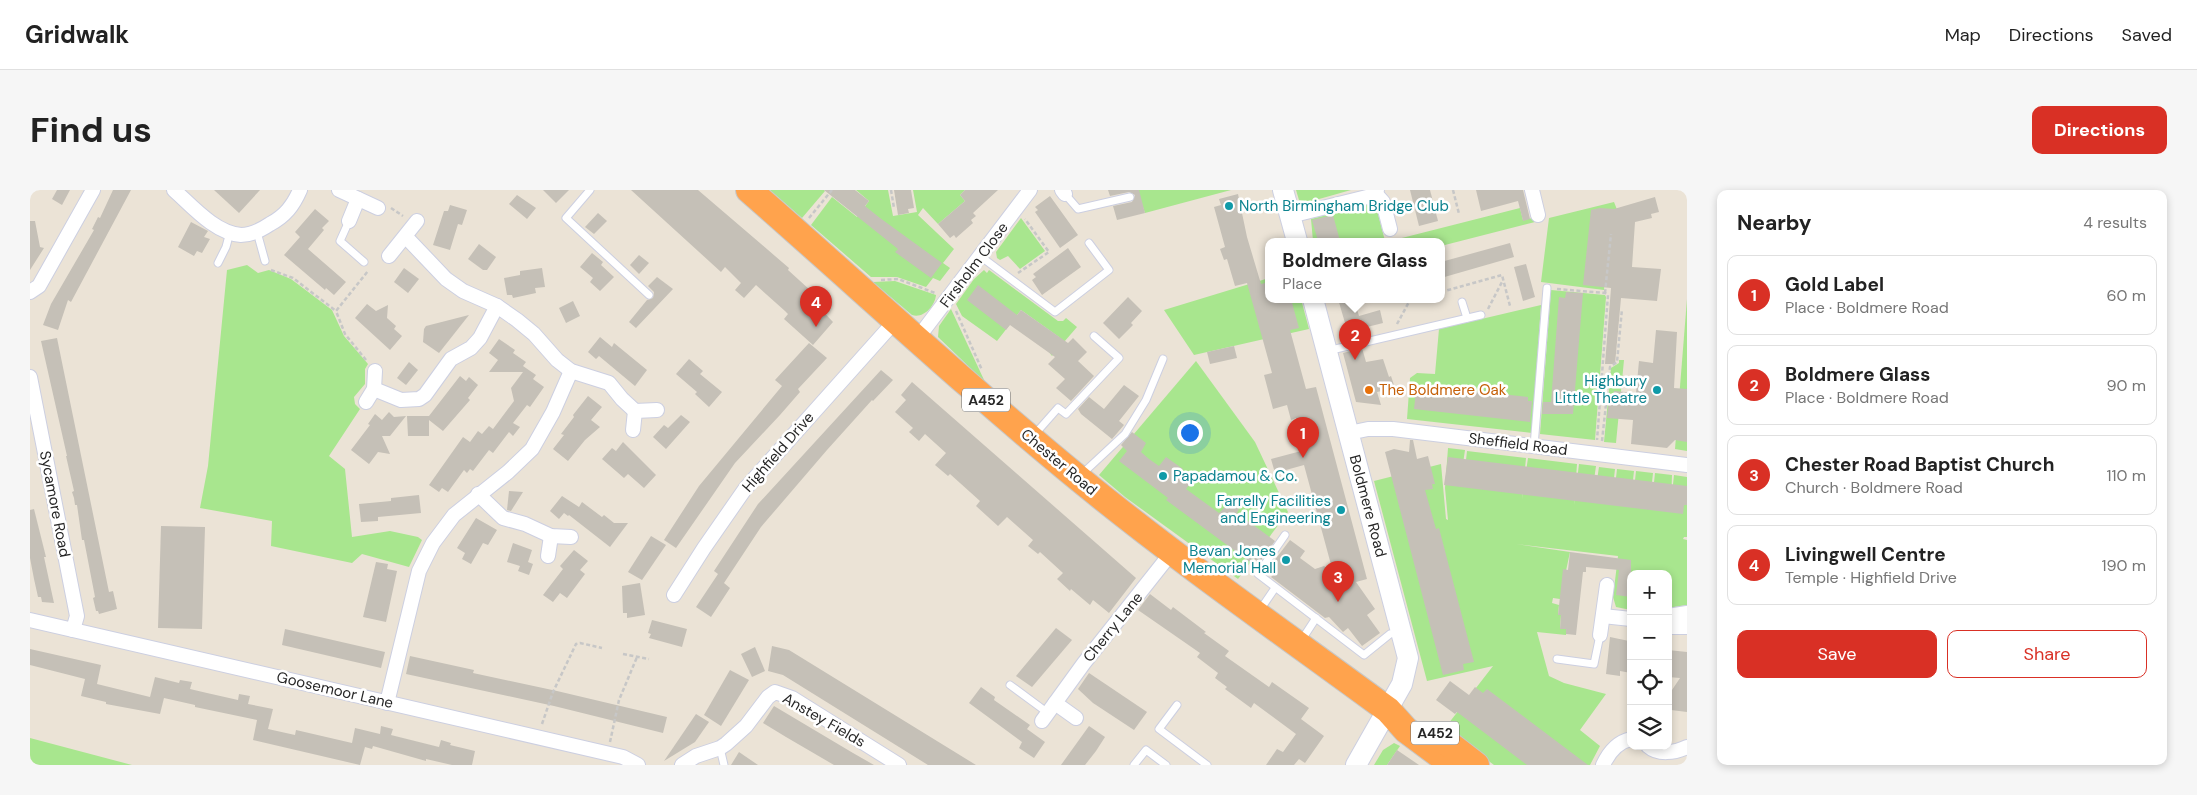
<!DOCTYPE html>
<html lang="en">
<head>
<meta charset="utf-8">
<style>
	body { margin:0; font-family:"DM Sans",sans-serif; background:#f6f6f6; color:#222 }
	.controls { position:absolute; right:15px; bottom:15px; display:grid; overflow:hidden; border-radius:10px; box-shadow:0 2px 8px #0003 }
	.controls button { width:45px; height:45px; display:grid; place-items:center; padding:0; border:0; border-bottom:1px solid #e0e0e0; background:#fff; color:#222; font:25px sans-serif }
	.you { position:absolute; left:1159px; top:242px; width:18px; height:18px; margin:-12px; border:4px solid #fff; border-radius:50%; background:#1a73e8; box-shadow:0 0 0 8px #1a73e833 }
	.badge { display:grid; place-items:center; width:32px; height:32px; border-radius:50%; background:#d93025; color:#fff; font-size:16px; font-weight:700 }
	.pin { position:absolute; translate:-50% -41px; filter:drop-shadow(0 1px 2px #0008) }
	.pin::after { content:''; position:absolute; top:26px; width:18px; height:15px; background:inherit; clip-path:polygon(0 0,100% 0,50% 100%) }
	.popup { position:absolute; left:1235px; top:48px; width:180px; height:65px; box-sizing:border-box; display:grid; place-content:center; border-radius:10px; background:#fff; filter:drop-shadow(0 1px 4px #0005); font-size:16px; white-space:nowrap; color:#767676 }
	.popup b { font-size:19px; color:#222 }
	.popup::after { content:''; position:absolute; left:50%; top:100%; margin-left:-10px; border:10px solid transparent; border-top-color:#fff }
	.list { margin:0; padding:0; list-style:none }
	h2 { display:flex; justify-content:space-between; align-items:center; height:65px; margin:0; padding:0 20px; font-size:21px }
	h2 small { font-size:16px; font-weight:400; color:#767676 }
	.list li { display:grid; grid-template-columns:32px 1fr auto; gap:15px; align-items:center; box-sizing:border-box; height:80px; margin:0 10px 10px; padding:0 10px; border:1px solid #e0e0e0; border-radius:10px }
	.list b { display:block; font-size:19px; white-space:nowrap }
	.list p { margin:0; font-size:16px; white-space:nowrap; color:#767676 }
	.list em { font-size:16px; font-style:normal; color:#767676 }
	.actions { display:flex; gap:10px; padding:15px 20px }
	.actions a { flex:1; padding:11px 0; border:1px solid #d93025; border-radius:10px; text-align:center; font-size:18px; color:#d93025 }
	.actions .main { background:#d93025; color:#fff }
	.icon { flex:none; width:28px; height:28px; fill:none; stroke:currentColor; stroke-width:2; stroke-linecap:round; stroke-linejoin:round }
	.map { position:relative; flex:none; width:1657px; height:575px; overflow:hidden; border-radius:10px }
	header { display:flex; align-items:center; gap:30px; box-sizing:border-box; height:70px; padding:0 25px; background:#fff; border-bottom:1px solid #e0e0e0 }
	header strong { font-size:24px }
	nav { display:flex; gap:28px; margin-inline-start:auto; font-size:18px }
	.intro { display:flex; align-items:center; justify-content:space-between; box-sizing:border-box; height:120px; padding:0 30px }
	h1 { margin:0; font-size:35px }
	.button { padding:12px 22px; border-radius:10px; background:#d93025; color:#fff; font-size:18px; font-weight:700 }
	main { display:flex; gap:30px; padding:0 30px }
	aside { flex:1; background:#fff; border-radius:10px; box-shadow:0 2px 8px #0003 }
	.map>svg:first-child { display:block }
	.green { fill:#a8e68e }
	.building { fill:#c5c0b7 }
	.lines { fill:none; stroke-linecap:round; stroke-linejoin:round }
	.lane-casing { stroke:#cccfe1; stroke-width:9 }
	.street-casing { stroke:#cccfe1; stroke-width:16 }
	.secondary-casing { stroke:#cccfe1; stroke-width:22 }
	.highway-casing { stroke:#c7c7c7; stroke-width:28 }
	.path { stroke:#c7c7c7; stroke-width:2.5; stroke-dasharray:4 2.5; stroke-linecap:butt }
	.lane { stroke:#fff; stroke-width:7 }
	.street { stroke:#fff; stroke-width:14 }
	.secondary { stroke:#fff; stroke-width:20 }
	.highway { stroke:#ffa34d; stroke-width:26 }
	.culture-dot { fill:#0f9aa8; stroke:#fff; stroke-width:2 }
	.food-dot { fill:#e8710a; stroke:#fff; stroke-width:2 }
	.labels { text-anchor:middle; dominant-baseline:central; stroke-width:5; stroke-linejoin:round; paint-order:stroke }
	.shield { fill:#fff; stroke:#686868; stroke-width:1 }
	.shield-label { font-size:14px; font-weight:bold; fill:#272727 }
	.culture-label { font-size:15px; fill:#0d838f; stroke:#fff; text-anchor:end }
	.street-label { font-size:15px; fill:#272727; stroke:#fff }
	.food-label { font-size:15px; fill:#c56008; stroke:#fff; text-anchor:start }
</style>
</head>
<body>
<header>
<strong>Gridwalk</strong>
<nav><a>Map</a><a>Directions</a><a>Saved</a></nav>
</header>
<div class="intro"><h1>Find us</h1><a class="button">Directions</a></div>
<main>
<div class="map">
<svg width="1657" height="575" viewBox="0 0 1657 575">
	<rect width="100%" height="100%" fill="#ebe3d6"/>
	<g class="green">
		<polygon points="740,0 794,0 795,1 772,28"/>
		<polygon points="826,0 858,0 863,26 887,22 883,0 935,0 930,5 935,11 908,34 893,18 888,25 924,59 913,73 920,78 910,91 903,88 896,97 867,87 841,87 781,35 802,7 827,27 839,11"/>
		<polygon points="1107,0 1201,0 1115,23"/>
		<polygon points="1266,0 1321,0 1275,13 1269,10"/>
		<polygon points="1584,12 1590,27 1577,63 1574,100 1511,92 1519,28"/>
		<polygon points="1340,14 1346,16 1355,51 1283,51 1281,29"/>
		<polygon points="1490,18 1493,30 1503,28 1505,32 1411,56 1411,51 1360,51"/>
		<polygon points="991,28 1015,61 990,79 978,66 970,70 967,68 966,62"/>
		<polygon points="217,75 228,83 239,80 261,89 302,120 314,146 338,174 335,179 335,194 324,207 325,214 330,219 299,266 315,279 322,347 360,341 388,347 392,350 379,377 332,364 322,373 241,356 242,331 170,318 178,276 197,80"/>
		<polygon points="954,80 957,83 959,80 1028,131 1033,131 1036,128 1047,137 1022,166 1019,162 1029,147 991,120 967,151 932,126 926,114 944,89"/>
		<polygon points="1239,88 1239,109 1271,109 1279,139 1164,165 1134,120"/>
		<path d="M865,91L906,105C905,116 893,129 882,125L843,92Z"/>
		<polygon points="1521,100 1575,105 1576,107 1565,250 1510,244"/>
		<polygon points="1657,109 1657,261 1645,259"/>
		<polygon points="1511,115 1502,243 1377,229 1380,188 1387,183 1405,184 1409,139"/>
		<polygon points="921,119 955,192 908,147 909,136"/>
		<polygon points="1589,170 1594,170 1586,253 1574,252 1581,178 1589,173"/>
		<polygon points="1166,171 1225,252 1258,322 1208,389 1095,307 1069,285"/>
		<polygon points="1418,258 1435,260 1431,287 1434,288 1437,261 1496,268 1492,309 1498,268 1547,274 1544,315 1549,274 1566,276 1562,304 1565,303 1569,277 1585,279 1582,306 1584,306 1587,279 1604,281 1601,308 1603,309 1606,281 1623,283 1620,311 1622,311 1625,283 1642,285 1641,313 1644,285 1657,287 1657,347 1654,347 1653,349 1657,350 1657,415 1638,418 1638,384 1601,384 1601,420 1586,417 1583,407 1588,366 1486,354 1540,362 1530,409 1523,408 1522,413 1529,415 1528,425 1531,425 1530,439 1536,439 1536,445 1507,442 1519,486 1534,493 1576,504 1550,540 1570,556 1560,575 1464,575 1415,538 1463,476 1397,491 1344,291 1411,274 1416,329 1418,330 1415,298"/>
		<polygon points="0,548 102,575 0,575"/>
		<polygon points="1364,553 1370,556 1357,575 1344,575 1353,560"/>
	</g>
	<g class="building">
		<polygon points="27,0 40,0 32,15 22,9"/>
		<polygon points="83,0 101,0 41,112 38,110 28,140 13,135 21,114 64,40 62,39 68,27 70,28"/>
		<polygon points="184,0 230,0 209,23"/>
		<polygon points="513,0 539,0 526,13"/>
		<polygon points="601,0 668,0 759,78 758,80 791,110 787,115 803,132 783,155 754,129 758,124 755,121 726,95 714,108 705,100 711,93 695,77 691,82"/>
		<polygon points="794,0 825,0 839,11 835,16 850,28 912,73 901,88 865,62 868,59"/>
		<polygon points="864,0 881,0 884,18 878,19 879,23 868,25"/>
		<polygon points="935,0 968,0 943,23 946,26 941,30 943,33 926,48 924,45 920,48 908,34 935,11 930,5"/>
		<polygon points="1078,0 1109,0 1115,23 1087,30 1083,16 1102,12 1105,5 1099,2 1080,6"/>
		<polygon points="1380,0 1400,0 1408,31 1389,36"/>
		<polygon points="1446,0 1493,0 1500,29 1493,31 1488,11 1451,21"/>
		<polygon points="1208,4 1217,47 1231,94 1239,92 1239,109 1261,109 1269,138 1260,140 1276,199 1286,197 1337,389 1326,392 1345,419 1337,425 1350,443 1332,456 1318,438 1313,442 1299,427 1295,428 1241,387 1244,384 1238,379 1260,350 1275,361 1270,368 1285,379 1294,376 1303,382 1274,275 1245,283 1241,269 1275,260 1266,228 1261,230 1257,215 1243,219 1234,185 1242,183 1217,93 1205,96 1197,69 1194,70 1190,59 1195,57 1184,17 1191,15 1189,9"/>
		<polygon points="487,5 506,18 497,29 479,14"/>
		<polygon points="1020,6 1048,45 1030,58 1005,22 1008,20 1005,17"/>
		<polygon points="1625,7 1629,22 1621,24 1622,28 1605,32 1602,77 1631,79 1627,111 1591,108 1585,174 1575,174 1581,98 1553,95 1561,20 1570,18 1584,19"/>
		<polygon points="420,15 437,20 432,35 428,34 420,60 403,55 414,21 418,21"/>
		<polygon points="285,19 299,31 292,38 294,40 278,59 316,92 304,105 296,98 295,100 254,65 270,47 265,42"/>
		<polygon points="568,23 577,31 564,44 555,37"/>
		<polygon points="1303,25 1310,51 1288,51 1282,30"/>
		<polygon points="0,31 5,31 10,57 14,58 0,80"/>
		<polygon points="161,32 178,41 174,47 180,49 172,63 167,61 164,66 148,57"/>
		<polygon points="1480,53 1484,67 1411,88 1411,72"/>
		<polygon points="449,54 466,67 457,80 453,80 438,69"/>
		<polygon points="1038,58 1051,77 1012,105 1002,90 1006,87 1003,84"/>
		<polygon points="562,63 573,72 571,75 584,87 570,101 560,92 563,88 550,77"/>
		<polygon points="609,65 619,73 609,84 600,75"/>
		<polygon points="1496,74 1505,107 1493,111 1484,77"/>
		<polygon points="374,78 389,89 378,103 364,92"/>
		<polygon points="512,78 515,97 505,98 506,103 483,108 482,105 477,105 474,88 490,85 490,81"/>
		<polygon points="627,87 643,99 606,138 599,132 617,110 623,108 624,102 618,96"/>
		<polygon points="948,95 987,125 991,120 1038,153 1043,148 1057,162 1048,171 1064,186 1041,211 1026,198 1035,189 1018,174 1025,167 980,135 976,140 937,110"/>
		<polygon points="1536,102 1553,103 1543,224 1512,224 1513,212 1521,212 1529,107 1535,108"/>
		<polygon points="1098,107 1112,121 1101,133 1103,135 1089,149 1073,133"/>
		<polygon points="1308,109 1324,109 1329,126 1350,120 1353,133 1333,138 1334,143 1329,144 1330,148 1320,150"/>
		<polygon points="543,111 550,126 536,133 529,118"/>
		<polygon points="337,114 346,121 358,115 357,128 366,136 364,139 372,146 360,160 325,128"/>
		<polygon points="439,125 409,163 393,152 394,139 396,136"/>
		<polygon points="1626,140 1647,142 1644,198 1657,199 1657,252 1645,250 1637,258 1601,254 1603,230 1577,228 1579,210 1583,210 1584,201 1606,203 1609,171 1623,173"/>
		<polygon points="570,147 582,157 584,153 617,180 605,196 569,166 566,169 558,162"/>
		<polygon points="27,148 79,402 83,401 87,419 69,424 68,421 66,421 63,408 65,407 54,350 52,350 47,315 45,315 44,308 42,302 44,301 36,266 37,266 11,151"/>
		<polygon points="469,149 485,160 483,163 496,172 493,176 506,185 503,189 514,197 500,217 497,215 483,233 490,237 483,246 479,242 463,263 459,260 443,281 440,279 437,283 434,280 418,302 412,298 409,302 399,295 433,247 440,252 448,241 452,244 459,236 463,239 484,211 481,198 493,182 459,182 468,170 459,163"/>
		<polygon points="779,153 797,168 768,199 770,202 750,225 705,273 646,358 634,350 669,296 752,196 745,190"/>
		<polygon points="1204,156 1207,168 1180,174 1177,162"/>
		<polygon points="1332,158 1336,172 1353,169 1359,187 1361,186 1365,198 1347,202 1351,215 1326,212 1313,163"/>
		<polygon points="659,169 673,181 670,184 692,202 679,217 665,204 667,202 646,184"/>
		<polygon points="379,172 388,180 376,195 367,188"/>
		<polygon points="851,180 863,190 843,211 842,210 797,260 731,337 694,393 700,398 681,427 666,417 688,384 684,381 728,314"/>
		<polygon points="430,186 436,191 439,187 448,195 438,208 440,210 413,241 399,230 399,246 378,246 377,226 399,226"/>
		<polygon points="882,192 1106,388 1079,423 1063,410 1060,415 1041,399 1040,401 1027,389 1033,383 1010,362 1008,364 998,356 1003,350 977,327 968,336 946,316 950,311 920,284 918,286 905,275 916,263 895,244 889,251 879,242 883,238 865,222 876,210 871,205"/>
		<polygon points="1094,195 1109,206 1089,231 1094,235 1082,249 1051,224 1048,219 1059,207 1074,219"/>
		<polygon points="1390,195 1498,207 1498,211 1502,211 1500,232 1384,219 1386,201 1389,201"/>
		<polygon points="558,206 572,217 561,230 570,237 555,250 538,271 523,259 534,245 531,244 544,227 543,225"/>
		<polygon points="359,222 364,227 376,226 360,246 352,246 360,264 348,262 339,274 321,260 340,235 338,234 345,224 352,230"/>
		<polygon points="651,225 660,232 636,259 623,247 634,235 638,238"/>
		<polygon points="1102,242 1116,253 1111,262 1119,269 1129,276 1136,267 1153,279 1151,282 1163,290 1156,299 1189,323 1200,312 1209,319 1207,323 1245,351 1229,373 1223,368 1220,372 1136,310 1138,308 1089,271 1097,261 1091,255"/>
		<polygon points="1380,250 1383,250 1387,269 1398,266 1405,294 1402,294 1403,299 1395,300 1406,339 1409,338 1444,472 1433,474 1434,480 1413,485 1355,262 1364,259 1379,262"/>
		<polygon points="593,252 626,285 614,298 598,284 594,288 572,269 582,258 586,261"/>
		<polygon points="1418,267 1657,296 1657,315 1654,315 1653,324 1414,295"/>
		<polygon points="479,301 493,302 481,321 477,320"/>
		<polygon points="389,305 391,323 348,327 348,331 331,332 329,314 361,311 361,308"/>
		<polygon points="532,306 549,317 552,312 572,327 574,325 584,333 598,333 580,357 539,325 538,326 534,323 529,329 520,321"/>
		<polygon points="4,319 16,367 14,367 24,413 12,412 11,407 8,407 4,389 0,368 0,320"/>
		<polygon points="446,328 467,340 458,355 453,353 441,374 432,369 435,363 427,358"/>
		<polygon points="131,336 175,337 172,439 128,438"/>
		<polygon points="621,346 636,355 612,390 598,382"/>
		<polygon points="483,353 502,360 498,372 503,374 499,385 488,381 490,376 477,372"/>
		<polygon points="544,360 558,371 550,380 555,384 537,408 530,403 523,412 513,405 533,379 530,376"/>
		<polygon points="1540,362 1601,370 1601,407 1586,405 1589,380 1556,377 1556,382 1553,382 1546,445 1536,444 1536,439 1530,439 1531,425 1528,425 1533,379 1538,380"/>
		<polygon points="346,372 358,374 357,379 367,381 356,432 333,427"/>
		<polygon points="610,393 615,425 597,428 597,423 593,423 592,396"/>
		<polygon points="1120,404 1141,420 1143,417 1176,442 1174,443 1199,461 1195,466 1239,497 1242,492 1279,518 1271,529 1294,546 1275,573 1269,569 1264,575 1236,575 1247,559 1253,562 1266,544 1224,513 1221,518 1195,499 1197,497 1185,488 1188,483 1167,467 1170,463 1108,420"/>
		<polygon points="622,430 657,439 652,457 619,448 621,444 618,443"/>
		<polygon points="1026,438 1042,450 1002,497 986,486"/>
		<polygon points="255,439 355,462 351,478 252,455"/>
		<polygon points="1580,447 1599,451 1598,455 1601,455 1601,483 1590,481 1590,486 1576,484"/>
		<polygon points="742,456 759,460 946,575 898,575 753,485 738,481"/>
		<polygon points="725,457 735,481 722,487 711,464"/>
		<polygon points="0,459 71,475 67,494 120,507 125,487 149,493 150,490 162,492 160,499 177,503 208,510 209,504 220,506 218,514 243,519 238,539 265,545 266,540 322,553 325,538 350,544 351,536 363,539 361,545 409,557 411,550 421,553 420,555 445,561 442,575 422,575 396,569 396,571 343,556 342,559 335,557 330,575 223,550 227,530 165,517 165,515 134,508 130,524 76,514 76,512 51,506 55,489 0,475"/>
		<polygon points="1638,460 1657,462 1657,522 1641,520 1638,506 1650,488 1638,487"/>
		<polygon points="380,466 444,480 443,483 527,501 637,527 633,543 524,516 376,484"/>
		<polygon points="700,480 719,490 691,536 674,525"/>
		<polygon points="1059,483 1117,522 1104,540 1063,513 1048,499"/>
		<polygon points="1420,491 1439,505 1445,497 1453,503 1457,499 1558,575 1497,575 1427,522 1425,524 1406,510"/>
		<polygon points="951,497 965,507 964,510 1000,535 997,539 1015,552 1004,568 989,558 992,552 939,513"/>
		<polygon points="744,516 823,563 844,575 804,575 756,547 733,533"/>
		<polygon points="666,524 679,532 665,552 634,571"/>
		<polygon points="1059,536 1075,547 1066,561 1055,575 1031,575"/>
		<polygon points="1367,560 1389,575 1357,575"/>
		<polygon points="709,562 728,575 701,575"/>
	</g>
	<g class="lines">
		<defs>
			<g id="lane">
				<polyline points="560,0 536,28 619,105"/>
				<polyline points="1035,4 1048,19 1100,7"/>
				<polyline points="319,31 310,51 334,72"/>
				<polyline points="227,42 235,71"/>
				<polyline points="950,66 1025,122 1079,80 1059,53"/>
				<polyline points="188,73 196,57 200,42"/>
				<polyline points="1432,112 1437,128"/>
				<polyline points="1297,161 1451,125"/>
				<polyline points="1005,244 1028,218 1036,224 1089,168 1064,146"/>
				<polyline points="1504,256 1517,98"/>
				<polyline points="1052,284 1095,244 1116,210 1133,169"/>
				<polyline points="1255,345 1228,384 1334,465 1360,444 1370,442"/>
				<polyline points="1230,420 1245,398"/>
				<polyline points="1271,451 1286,428"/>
				<polyline points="1527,469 1564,474 1570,445"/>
				<polyline points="980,495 1018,523"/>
				<polyline points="1147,515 1129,539 1177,575"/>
				<polyline points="690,558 694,575"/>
				<polyline points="1104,575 1116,560 1136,575"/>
			</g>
			<g id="street">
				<path d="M144,0C162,16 185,43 211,45C222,45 231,40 240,34C255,26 263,16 270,0"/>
				<polyline points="309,0 348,18"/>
				<polyline points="1032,0 1035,4"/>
				<polyline points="1502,0 1508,25"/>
				<polyline points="1345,3 1353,12 1360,39"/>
				<polyline points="1260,26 1341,6 1347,0"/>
				<polyline points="319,31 328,9"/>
				<polyline points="376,47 416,89 433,101 467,116 487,130 504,144 527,170 541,181 579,193 592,209 605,221"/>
				<polyline points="359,66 387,31"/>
				<polyline points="0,102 9,96 63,0"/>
				<polyline points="887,149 1000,0"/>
				<polyline points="0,187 47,426 43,440"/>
				<polyline points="344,199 371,210 389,209 395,205 421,169 441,158 450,148 467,116"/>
				<polyline points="336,212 344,199 345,181"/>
				<polyline points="603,240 605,221 627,220"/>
				<polyline points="1319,243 1338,239 1363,239 1657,275"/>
				<polyline points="448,304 473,328 495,334 521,346 541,347"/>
				<polyline points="518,366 521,346"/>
				<polyline points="644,405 674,358 715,299 866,130"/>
				<polyline points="1573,426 1601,429"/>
				<polyline points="1638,426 1657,423"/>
				<polyline points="0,430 567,561 593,567 608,575"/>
				<polyline points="1638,437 1657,437"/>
				<polyline points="1570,445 1577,395"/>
				<polyline points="357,513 389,381 403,353 424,325 478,282 502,259 523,222 541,181"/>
				<polyline points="1025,513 1046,528"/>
				<polyline points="1012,531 1054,473 1142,362"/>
				<path d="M1618,556C1628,565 1645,563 1657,557"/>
				<polyline points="652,575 666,566 690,558 696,554 716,536 738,507 745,502 762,508 869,575"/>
				<path d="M1573,575C1579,562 1587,552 1601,549"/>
			</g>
			<g id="secondary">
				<polyline points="1253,0 1267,51"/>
				<polyline points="1283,109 1378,468 1372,494 1326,575"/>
			</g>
			<g id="highway">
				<path d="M719,0C830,97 938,198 1053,292C1151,372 1256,445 1358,520L1376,540L1423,575"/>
				<polyline points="1411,548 1446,575"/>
			</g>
		</defs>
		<use href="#lane" class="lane-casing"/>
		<use href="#street" class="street-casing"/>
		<use href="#secondary" class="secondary-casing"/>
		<use href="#highway" class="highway-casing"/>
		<g class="path">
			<polyline points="861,0 864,18"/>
			<polyline points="1423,0 1429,24"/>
			<polyline points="361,18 373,26"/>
			<polyline points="779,28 802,0"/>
			<polyline points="241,80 263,88 306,121"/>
			<polyline points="988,83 1019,62 995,29"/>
			<polyline points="851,90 868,89 905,103"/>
			<polyline points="1527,99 1575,103 1578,105 1567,250"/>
			<polyline points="1411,102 1472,85 1480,116"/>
			<polyline points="1575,103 1581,44"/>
			<polyline points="1458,119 1473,90"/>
			<polyline points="926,121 952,180"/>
			<polyline points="1367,134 1380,110 1386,109"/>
			<polyline points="336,170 315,144 306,121 338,81"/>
			<polyline points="1572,251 1580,177 1587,172 1592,119"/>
			<polyline points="593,464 619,469"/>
			<polyline points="512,534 523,502 546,454 550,453 572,458"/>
			<polyline points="580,552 589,510 607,467"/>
		</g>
		<use href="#lane" class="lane"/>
		<use href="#street" class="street"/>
		<use href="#secondary" class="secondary"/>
		<use href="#highway" class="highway"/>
	</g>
	<g class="culture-dot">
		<circle cx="1199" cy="16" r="5"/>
		<circle cx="1627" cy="200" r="5"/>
		<circle cx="1133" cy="286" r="5"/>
		<circle cx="1311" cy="320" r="5"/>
		<circle cx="1256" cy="370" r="5"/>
	</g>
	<circle class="food-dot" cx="1339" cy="200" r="5"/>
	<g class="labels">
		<g class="shield">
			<rect x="932" y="198.5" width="48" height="23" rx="4"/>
			<rect x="1381" y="531.5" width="48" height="23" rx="4"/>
		</g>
		<g class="shield-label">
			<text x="956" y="210">A452</text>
			<text x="1405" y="543">A452</text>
		</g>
		<g class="culture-label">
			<text x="1209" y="16" text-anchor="start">North Birmingham Bridge Club</text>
			<text x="1617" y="191">Highbury<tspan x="1617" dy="17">Little Theatre</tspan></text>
			<text x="1143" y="286" text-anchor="start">Papadamou &amp; Co.</text>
			<text x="1301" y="311">Farrelly Facilities<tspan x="1301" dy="17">and Engineering</tspan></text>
			<text x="1246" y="361">Bevan Jones<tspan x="1246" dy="17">Memorial Hall</tspan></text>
		</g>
		<g class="street-label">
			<text transform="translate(944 75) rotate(-53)">Firsholm Close</text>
			<text transform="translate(1488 254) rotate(7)">Sheffield Road</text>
			<text transform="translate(748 262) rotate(-49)">Highfield Drive</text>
			<text transform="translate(1029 272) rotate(40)">Chester Road</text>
			<text transform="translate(25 314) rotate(79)">Sycamore Road</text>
			<text transform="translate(1338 316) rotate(75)">Boldmere Road</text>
			<text transform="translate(1083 437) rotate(-51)">Cherry Lane</text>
			<text transform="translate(305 500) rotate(13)">Goosemoor Lane</text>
			<text transform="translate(794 530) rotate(30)">Anstey Fields</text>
		</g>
		<g class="food-label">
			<text x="1349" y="200">The Boldmere Oak</text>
		</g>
	</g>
</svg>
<div class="controls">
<button>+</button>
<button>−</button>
<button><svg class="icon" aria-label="locate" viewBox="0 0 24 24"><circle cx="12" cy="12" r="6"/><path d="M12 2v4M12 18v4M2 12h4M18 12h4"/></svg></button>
<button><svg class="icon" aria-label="layers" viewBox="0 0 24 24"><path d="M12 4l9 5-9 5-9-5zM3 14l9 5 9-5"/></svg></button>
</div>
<div class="you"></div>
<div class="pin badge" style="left:1273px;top:268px">1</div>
<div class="pin badge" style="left:1325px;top:170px">2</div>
<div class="popup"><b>Boldmere Glass</b>Place</div>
<div class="pin badge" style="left:1308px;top:412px">3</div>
<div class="pin badge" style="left:786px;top:137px">4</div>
</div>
<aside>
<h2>Nearby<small>4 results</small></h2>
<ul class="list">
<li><span class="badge">1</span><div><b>Gold Label</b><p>Place · Boldmere Road</p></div><em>60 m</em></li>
<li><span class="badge">2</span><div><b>Boldmere Glass</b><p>Place · Boldmere Road</p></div><em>90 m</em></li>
<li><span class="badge">3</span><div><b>Chester Road Baptist Church</b><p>Church · Boldmere Road</p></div><em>110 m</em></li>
<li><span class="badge">4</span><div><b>Livingwell Centre</b><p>Temple · Highfield Drive</p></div><em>190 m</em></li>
</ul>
<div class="actions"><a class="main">Save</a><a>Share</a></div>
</aside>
</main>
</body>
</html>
